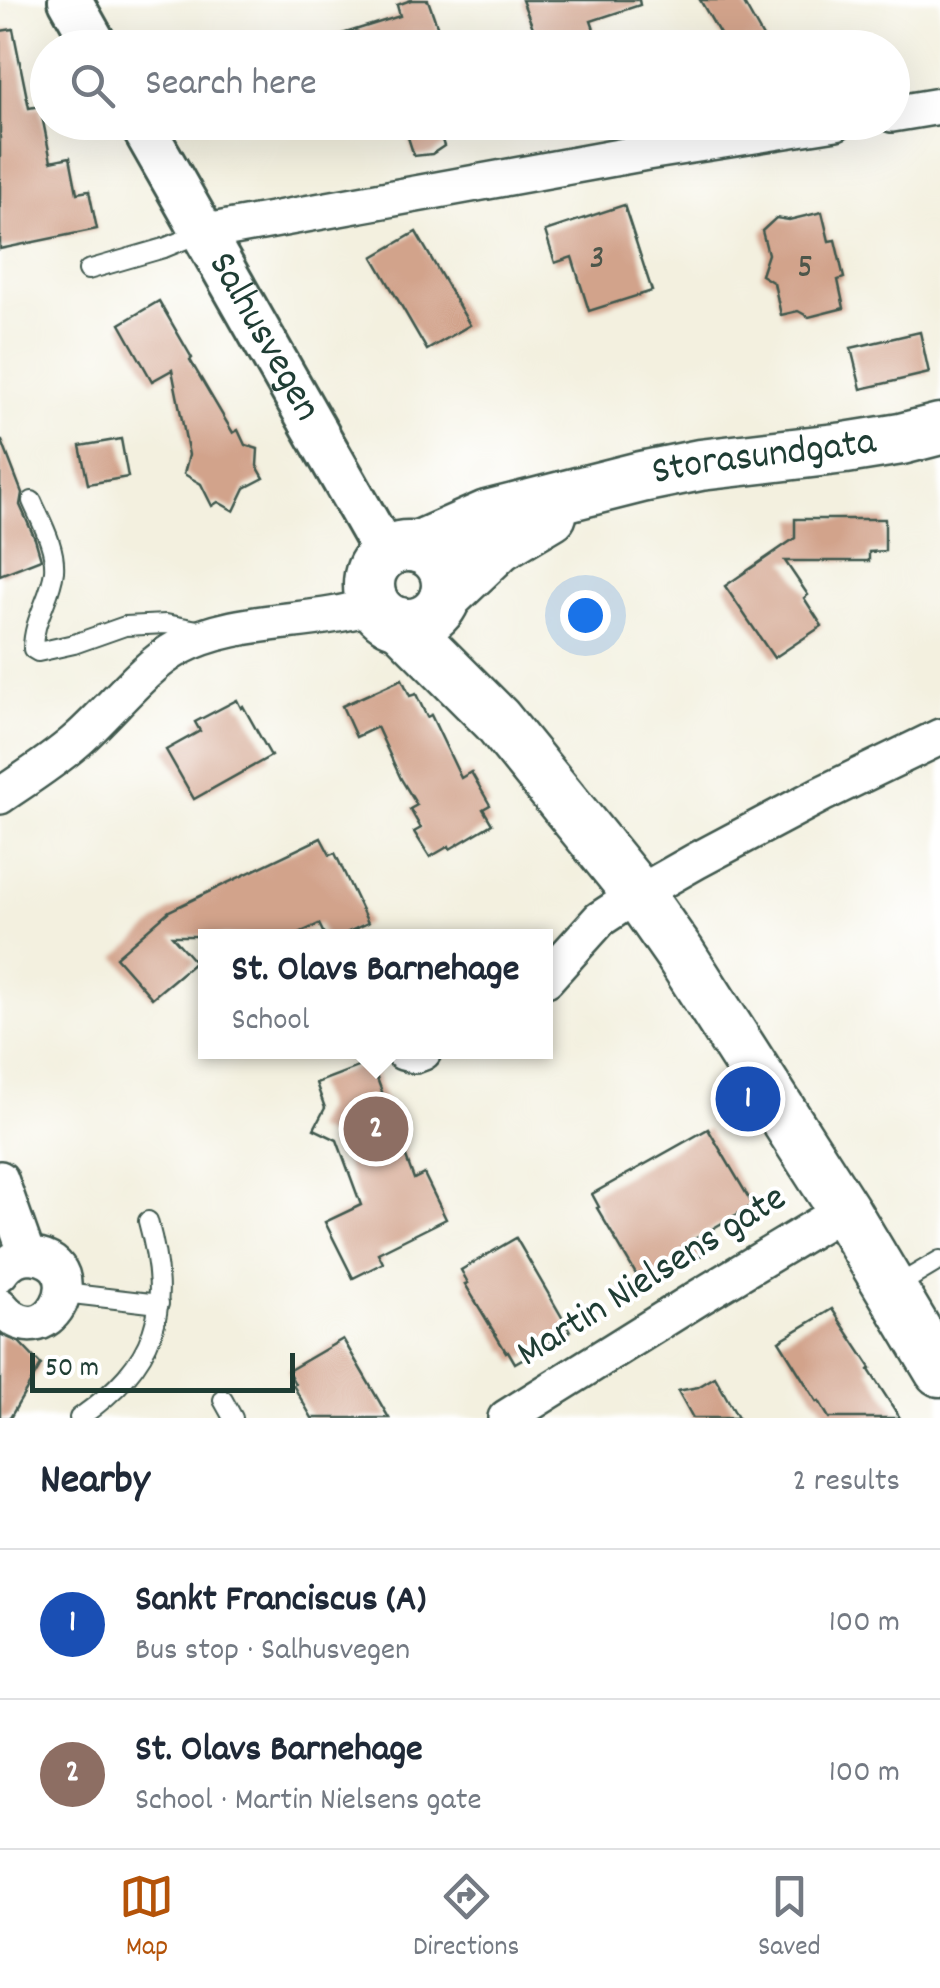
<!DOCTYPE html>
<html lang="en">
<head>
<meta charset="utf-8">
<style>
	body { margin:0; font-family:Dekko,sans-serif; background:#f6f6f7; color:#1f2937 }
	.scale { position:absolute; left:30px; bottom:25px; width:265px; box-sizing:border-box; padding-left:10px; border:5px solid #1f3d34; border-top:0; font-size:28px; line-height:35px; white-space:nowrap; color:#1f3d34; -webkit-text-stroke:8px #fff; paint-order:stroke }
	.you { position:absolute; left:585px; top:615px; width:35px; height:35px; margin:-25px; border:8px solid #fff; border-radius:50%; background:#1a73e8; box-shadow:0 0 0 15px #1a73e833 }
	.badge { display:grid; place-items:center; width:65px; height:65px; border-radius:50%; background:#b45309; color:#fff; font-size:32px; font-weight:700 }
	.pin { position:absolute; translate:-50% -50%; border:5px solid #fff; box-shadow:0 2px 10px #0006 }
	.popup { position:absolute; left:198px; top:929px; width:355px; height:130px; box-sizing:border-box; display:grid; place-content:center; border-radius:0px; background:#fff; filter:drop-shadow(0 2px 8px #0005); font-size:32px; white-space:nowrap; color:#747a83 }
	.popup b { font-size:38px; color:#1f2937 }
	.popup::after { content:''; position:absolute; left:50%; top:100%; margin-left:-20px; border:20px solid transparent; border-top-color:#fff }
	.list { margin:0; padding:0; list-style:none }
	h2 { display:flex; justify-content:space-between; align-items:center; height:130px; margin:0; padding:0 40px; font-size:42px }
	h2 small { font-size:32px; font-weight:400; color:#747a83 }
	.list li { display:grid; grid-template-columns:65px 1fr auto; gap:30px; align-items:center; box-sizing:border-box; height:150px; padding:0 40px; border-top:2px solid #e0e1e3 }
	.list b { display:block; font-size:38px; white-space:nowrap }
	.list p { margin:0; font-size:32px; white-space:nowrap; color:#747a83 }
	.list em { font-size:32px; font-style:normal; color:#747a83 }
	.icon { flex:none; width:55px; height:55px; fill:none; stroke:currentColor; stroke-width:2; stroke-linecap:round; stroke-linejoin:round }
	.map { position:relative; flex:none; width:940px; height:1418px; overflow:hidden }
	.search { position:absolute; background:#fff; box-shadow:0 10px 40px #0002; left:30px; right:30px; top:30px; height:110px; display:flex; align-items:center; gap:25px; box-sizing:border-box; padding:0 35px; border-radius:55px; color:#747a83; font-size:38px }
	.sheet { height:430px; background:#fff }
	nav { display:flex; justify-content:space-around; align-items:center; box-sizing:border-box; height:140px; border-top:2px solid #e0e1e3; background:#fff; font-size:28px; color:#747a83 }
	nav a { display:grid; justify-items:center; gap:5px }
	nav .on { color:#b45309 }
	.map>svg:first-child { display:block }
	.building { fill:#d2a38b }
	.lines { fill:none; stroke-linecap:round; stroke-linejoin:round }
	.service-casing { stroke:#3f584e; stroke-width:22 }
	.minor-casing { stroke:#3f584e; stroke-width:40 }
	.tertiary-casing { stroke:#3f584e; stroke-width:48 }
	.secondary-casing { stroke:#3f584e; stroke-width:55 }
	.service { stroke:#fff; stroke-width:18 }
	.minor { stroke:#fff; stroke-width:35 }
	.tertiary { stroke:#fff; stroke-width:42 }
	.secondary { stroke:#fff; stroke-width:50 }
	.labels { text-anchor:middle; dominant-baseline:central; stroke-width:8; stroke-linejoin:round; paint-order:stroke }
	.number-label { font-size:35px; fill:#4c564a }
	.street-label { font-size:40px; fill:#1f3d34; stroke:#fff }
</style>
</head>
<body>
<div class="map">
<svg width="940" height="1418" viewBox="0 0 940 1418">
	<rect width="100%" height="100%" fill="#fff"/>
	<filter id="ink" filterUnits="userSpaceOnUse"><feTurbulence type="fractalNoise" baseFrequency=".01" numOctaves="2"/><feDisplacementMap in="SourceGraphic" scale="20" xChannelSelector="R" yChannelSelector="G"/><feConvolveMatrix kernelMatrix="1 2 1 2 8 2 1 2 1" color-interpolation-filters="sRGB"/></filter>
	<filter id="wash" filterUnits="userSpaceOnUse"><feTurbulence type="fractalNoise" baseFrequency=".0048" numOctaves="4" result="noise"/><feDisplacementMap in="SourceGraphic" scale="40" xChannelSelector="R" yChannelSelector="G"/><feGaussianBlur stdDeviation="2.25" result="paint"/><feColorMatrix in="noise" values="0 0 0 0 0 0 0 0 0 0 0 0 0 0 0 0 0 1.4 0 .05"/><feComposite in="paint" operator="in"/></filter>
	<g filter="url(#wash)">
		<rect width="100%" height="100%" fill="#f3f0df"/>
		<g id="blocks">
			<g class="building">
				<polygon points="411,0 428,0 440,34 399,48 321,48 320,41 400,16 397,5"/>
				<polygon points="522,0 639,0 640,5 591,21 597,38 574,48 541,48"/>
				<polygon points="700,0 742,0 769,48 728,48"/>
				<polygon points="13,29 29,108 40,106 51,161 70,157 77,193 89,191 97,229 0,249 0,31"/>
				<polygon points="403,122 436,122 444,146 432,154 414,156"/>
				<polygon points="624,205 652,291 589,311 572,257 555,263 545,231"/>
				<polygon points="822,212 829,241 835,240 844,278 838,280 844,308 809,317 798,311 781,315 774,283 761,275 768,254 762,231 776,218 789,220"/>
				<polygon points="416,232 470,325 427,350 373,257"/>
				<polygon points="159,301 192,358 190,360 233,433 238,430 245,445 258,449 257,466 264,478 245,488 234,511 218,502 212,506 201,484 184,474 189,455 172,370 152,381 120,324"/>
				<polygon points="920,332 929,373 861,389 851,348"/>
				<polygon points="121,439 128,477 88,484 80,446"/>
				<polygon points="0,441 2,441 22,493 20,505 35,539 41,559 0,575"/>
				<polygon points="795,519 885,519 885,551 869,552 869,561 785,561 808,595 804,598 822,626 774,658 725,586 795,538"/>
				<polygon points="402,679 410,696 416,694 427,717 431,715 461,778 471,772 490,805 483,809 492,824 450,849 449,846 430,857 414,832 421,828 410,809 417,805 401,779 377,727 356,737 342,706"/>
				<polygon points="237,700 241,708 243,706 271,756 194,799 166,750 200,731 195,722"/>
				<polygon points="321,838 330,855 335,853 368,923 340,936 325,936 319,924 293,936 172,936 195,962 152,998 116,957 169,911"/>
				<polygon points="371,1062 414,1179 424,1174 446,1219 378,1253 383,1263 353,1278 325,1222 361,1205 337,1140 314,1129 325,1108 316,1083"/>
				<polygon points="708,1129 753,1205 693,1240 702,1255 647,1287 639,1274 637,1276 597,1208 599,1207 592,1194"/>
				<polygon points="516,1238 570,1331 515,1363 508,1351 506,1352 465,1284 468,1283 461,1270"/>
				<polygon points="832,1309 871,1368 869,1370 900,1418 829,1418 819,1401 817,1402 779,1341"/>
				<polygon points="0,1334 19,1342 41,1365 10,1418 0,1418"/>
				<polygon points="343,1339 389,1418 312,1418 293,1385 295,1384 288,1371"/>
				<polygon points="715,1377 738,1418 693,1418 678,1391 698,1387"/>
			</g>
		</g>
	</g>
	<g filter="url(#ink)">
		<use href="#blocks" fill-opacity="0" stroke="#3f584e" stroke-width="2.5"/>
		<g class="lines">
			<defs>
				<g id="service">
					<polyline points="88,270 164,248 201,233"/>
					<path d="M32,501C41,522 56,547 54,571C51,598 33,619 33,649L38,652L74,644L125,626L166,624L203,631"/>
					<polyline points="893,1288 940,1260"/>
					<polyline points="64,1293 159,1304"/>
					<polyline points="223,1400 233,1418"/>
					<path d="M79,1418C157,1363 173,1312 148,1221"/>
				</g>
				<g id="minor">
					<polyline points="892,114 940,106"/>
					<polyline points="201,233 647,152 836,122"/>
					<path d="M0,796C25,779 52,762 75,742C107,715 143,667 178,648C238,616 310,626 374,605"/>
					<polyline points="546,979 600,919 638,894 696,861 822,794 940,737"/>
					<polyline points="403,1052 415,1055 423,1052"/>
					<polyline points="0,1179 27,1255"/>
					<path d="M0,1273C9,1261 19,1254 34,1256C96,1264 47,1363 0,1306"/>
					<polyline points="506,1418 698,1298 844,1210"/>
				</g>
				<g id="tertiary">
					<polyline points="70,0 97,48"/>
					<path id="s1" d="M140,122L385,553"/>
				</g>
				<g id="secondary">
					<circle cx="408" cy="585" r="39"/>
					<path id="s2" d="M417,547L487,516L641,477L700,465L845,448L901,439L940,429"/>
					<polyline points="445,597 499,546 551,515"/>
					<polyline points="400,623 497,720 638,894 680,954 844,1210 940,1371"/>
				</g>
			</defs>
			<use href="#service" class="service-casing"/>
			<use href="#minor" class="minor-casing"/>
			<use href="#tertiary" class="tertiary-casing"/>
			<use href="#secondary" class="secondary-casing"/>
			<use href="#service" class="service"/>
			<use href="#minor" class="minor"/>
			<use href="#tertiary" class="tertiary"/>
			<use href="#secondary" class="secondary"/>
		</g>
	</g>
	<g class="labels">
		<g class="number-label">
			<text x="597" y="260">3</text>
			<text x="805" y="269">5</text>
		</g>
		<g class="street-label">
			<text stroke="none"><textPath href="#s1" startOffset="248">Salhusvegen</textPath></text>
			<text stroke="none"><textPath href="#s2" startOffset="360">Storasundgata</textPath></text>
			<text transform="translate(653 1278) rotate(-32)">Martin Nielsens gate</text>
		</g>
	</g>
</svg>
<div class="scale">50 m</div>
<div class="you"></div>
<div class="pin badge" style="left:748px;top:1099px;background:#1a4fb4">1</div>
<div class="pin badge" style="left:376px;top:1129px;background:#8d6e63">2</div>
<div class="popup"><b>St. Olavs Barnehage</b>School</div>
<div class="search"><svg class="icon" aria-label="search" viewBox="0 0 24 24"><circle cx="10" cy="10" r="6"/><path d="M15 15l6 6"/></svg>Search here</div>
</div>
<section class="sheet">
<h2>Nearby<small>2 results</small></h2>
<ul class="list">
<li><span class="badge" style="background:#1a4fb4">1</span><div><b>Sankt Franciscus (A)</b><p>Bus stop · Salhusvegen</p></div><em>100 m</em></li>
<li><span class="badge" style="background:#8d6e63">2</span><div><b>St. Olavs Barnehage</b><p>School · Martin Nielsens gate</p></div><em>100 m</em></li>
</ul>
</section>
<nav>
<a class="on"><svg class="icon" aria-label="map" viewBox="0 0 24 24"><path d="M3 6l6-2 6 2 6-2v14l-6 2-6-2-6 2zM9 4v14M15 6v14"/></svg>Map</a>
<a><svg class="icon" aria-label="directions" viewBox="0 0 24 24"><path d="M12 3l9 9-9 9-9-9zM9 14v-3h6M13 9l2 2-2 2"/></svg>Directions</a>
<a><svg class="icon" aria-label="saved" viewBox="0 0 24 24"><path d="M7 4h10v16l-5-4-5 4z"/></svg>Saved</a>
</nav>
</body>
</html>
